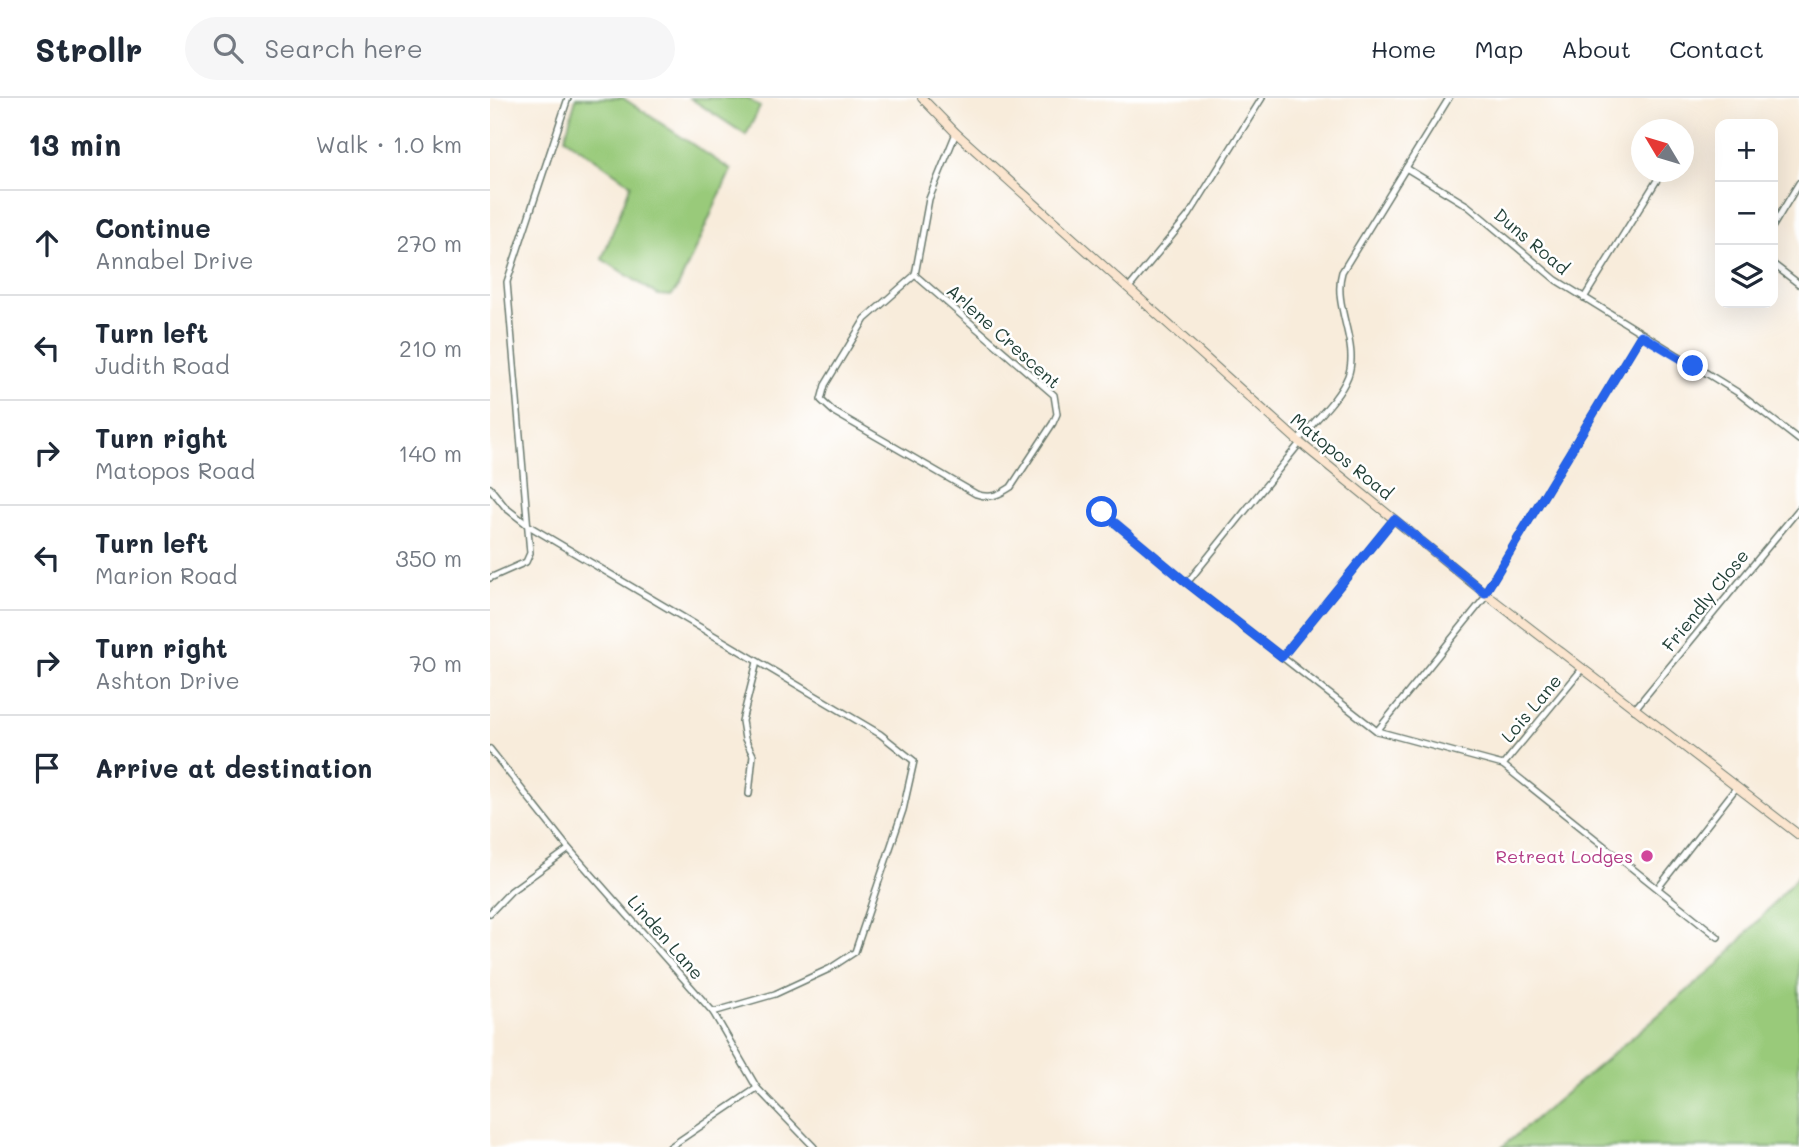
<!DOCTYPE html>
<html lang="en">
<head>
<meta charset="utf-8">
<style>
	body { margin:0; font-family:Mali,sans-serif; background:#f6f6f7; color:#1f2937 }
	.controls { position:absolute; right:21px; top:21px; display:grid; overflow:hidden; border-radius:14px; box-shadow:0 7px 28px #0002 }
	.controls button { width:63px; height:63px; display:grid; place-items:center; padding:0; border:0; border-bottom:2px solid #e0e1e3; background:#fff; color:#1f2937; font:35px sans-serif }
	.compass { position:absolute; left:1141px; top:21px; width:63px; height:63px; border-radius:50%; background:#fff; box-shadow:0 7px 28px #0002; rotate:308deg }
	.stop { position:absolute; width:21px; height:21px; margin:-16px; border:5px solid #2563eb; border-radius:50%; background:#fff }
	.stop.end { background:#2563eb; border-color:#fff; box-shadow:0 2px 7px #0008 }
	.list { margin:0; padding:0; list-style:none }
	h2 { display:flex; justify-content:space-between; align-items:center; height:91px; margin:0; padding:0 28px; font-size:30px }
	h2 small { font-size:23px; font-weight:400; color:#747a83 }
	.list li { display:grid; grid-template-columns:46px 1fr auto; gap:21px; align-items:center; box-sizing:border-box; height:105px; padding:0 28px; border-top:2px solid #e0e1e3 }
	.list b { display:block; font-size:26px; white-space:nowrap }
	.list p { margin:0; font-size:23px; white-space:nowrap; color:#747a83 }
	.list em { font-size:23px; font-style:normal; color:#747a83 }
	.icon { flex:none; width:38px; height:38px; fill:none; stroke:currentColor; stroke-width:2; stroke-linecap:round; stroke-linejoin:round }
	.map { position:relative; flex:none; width:1309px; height:1049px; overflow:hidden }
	header { display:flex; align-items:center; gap:42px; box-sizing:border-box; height:98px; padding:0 35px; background:#fff; border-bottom:2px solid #e0e1e3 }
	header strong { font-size:33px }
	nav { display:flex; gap:38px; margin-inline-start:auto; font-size:24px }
	.search { width:490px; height:63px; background:#f6f6f7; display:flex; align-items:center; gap:18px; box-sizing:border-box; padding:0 24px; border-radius:38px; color:#747a83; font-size:26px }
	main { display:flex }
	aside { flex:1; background:#fff }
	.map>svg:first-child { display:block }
	.green { fill:#99ca7a; stroke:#5c8457; stroke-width:2 }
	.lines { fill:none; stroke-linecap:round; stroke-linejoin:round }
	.minor-casing { stroke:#6b7a6e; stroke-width:8 }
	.secondary-casing { stroke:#6b7a6e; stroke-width:10 }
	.minor { stroke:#fff; stroke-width:5 }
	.secondary { stroke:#fbe5cf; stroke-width:8 }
	.route { stroke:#2563eb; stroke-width:9 }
	.hotel-dot { fill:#d1479c; stroke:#fff; stroke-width:2.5 }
	.labels { text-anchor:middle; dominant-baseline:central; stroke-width:5; stroke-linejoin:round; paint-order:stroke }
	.street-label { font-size:18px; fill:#1f3d34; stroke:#fff }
	.hotel-label { font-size:18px; fill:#b23c85; stroke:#fff; text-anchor:end }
</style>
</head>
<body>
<header>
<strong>Strollr</strong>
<div class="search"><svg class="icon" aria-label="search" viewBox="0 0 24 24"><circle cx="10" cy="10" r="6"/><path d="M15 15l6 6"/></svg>Search here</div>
<nav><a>Home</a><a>Map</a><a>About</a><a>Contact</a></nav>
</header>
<main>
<aside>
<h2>13 min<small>Walk · 1.0 km</small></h2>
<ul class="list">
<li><svg class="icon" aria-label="ahead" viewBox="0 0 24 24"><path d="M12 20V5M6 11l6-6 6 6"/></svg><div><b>Continue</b><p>Annabel Drive</p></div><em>270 m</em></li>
<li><svg class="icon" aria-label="left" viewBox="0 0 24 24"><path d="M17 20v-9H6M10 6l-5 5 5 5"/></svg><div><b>Turn left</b><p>Judith Road</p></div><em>210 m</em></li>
<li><svg class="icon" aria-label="right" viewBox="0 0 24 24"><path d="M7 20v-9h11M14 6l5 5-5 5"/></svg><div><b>Turn right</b><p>Matopos Road</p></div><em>140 m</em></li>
<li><svg class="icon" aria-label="left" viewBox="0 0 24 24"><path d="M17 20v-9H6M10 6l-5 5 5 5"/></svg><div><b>Turn left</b><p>Marion Road</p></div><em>350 m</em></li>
<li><svg class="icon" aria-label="right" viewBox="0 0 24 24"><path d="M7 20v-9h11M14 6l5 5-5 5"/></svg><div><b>Turn right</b><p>Ashton Drive</p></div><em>70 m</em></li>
<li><svg class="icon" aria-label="arrive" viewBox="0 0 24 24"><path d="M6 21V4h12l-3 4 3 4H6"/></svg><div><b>Arrive at destination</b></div></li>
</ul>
</aside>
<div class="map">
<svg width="1309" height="1049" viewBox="0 0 1309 1049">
	<rect width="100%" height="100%" fill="#fff"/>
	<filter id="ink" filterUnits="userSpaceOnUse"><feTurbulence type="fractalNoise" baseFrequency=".0143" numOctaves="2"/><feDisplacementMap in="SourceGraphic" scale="14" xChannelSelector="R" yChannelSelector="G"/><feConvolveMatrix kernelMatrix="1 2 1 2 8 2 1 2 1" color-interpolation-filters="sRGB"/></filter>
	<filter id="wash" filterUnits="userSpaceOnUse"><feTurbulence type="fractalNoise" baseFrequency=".00686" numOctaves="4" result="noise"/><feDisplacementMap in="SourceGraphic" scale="28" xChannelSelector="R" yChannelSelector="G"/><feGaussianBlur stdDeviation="1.57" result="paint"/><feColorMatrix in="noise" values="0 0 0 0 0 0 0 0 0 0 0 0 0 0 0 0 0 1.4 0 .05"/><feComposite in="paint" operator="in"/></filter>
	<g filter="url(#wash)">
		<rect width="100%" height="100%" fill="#f8ecdb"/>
		<g class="green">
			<polygon points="86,0 133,0 241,72 187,191 181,198 168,197 112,161 141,86 75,40"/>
			<polygon points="200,0 257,0 270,9 256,37"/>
			<polygon points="1309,777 1309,1049 1012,1049 1229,866"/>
		</g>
	</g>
	<g filter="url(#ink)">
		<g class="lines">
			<defs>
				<g id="minor">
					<polyline points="916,70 978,108 1066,182 1247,294 1309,342"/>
					<polyline points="1283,128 1309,85"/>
					<polyline points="1283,166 1309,186"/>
					<path d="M425,177L564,297L567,316L563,325L521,389C509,397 500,401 486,396L344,314L331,302L335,287L375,221L425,177L439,101L466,35"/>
					<polyline points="638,191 699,117 772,0"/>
					<polyline points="1094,200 1172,74"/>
					<path d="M808,343C823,324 849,301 858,278C870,246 842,208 852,174L959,0"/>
					<polyline points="0,390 16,410 39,428 390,636 424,663 413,712 365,854 339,871 285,896 223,914"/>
					<polyline points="612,414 697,485 887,633 1013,667 1228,839"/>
					<polyline points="0,480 36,464 40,455 17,184 78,0"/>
					<polyline points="697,485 810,345"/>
					<polyline points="995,495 1151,237"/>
					<polyline points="792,559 904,421"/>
					<polyline points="1144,612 1309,411"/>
					<polyline points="887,633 997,497"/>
					<polyline points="0,651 79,751 223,914 267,990 324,1049"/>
					<polyline points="1013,667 1092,571"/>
					<polyline points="259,696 263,657 255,641 252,623 267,564"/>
					<polyline points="1168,790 1246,690"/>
					<polyline points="0,815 21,793 79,751"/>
					<polyline points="180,1049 267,990"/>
				</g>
				<polyline id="secondary" points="432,0 466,35 808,343 997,497 1309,737"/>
			</defs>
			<use href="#minor" class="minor-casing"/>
			<use href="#secondary" class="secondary-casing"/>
			<use href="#minor" class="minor"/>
			<use href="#secondary" class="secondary"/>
		</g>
	</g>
	<g class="lines" filter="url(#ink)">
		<polyline class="route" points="612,414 697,485 792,559 904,421 995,495 1151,237 1203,268"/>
	</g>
	<circle class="hotel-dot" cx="1157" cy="758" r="7"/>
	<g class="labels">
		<g class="street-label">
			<text transform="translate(1042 143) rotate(40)">Duns Road</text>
			<text transform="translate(514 238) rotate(42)">Arlene Crescent</text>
			<text transform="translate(852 358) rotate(39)">Matopos Road</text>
			<text transform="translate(1215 502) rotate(-51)">Friendly Close</text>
			<text transform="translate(1041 610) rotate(-50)">Lois Lane</text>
			<text transform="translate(176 839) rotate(49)">Linden Lane</text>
		</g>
		<g class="hotel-label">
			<text x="1143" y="758">Retreat Lodges</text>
		</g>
	</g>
</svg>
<div class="controls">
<button>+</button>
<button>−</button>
<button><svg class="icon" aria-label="layers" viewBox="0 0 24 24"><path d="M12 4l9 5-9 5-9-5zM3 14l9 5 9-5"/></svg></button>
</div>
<svg class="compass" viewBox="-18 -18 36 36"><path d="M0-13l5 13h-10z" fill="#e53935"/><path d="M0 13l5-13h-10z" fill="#747a83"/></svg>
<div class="stop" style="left:612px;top:414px"></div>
<div class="stop end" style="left:1203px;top:268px"></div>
</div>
</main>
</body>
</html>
